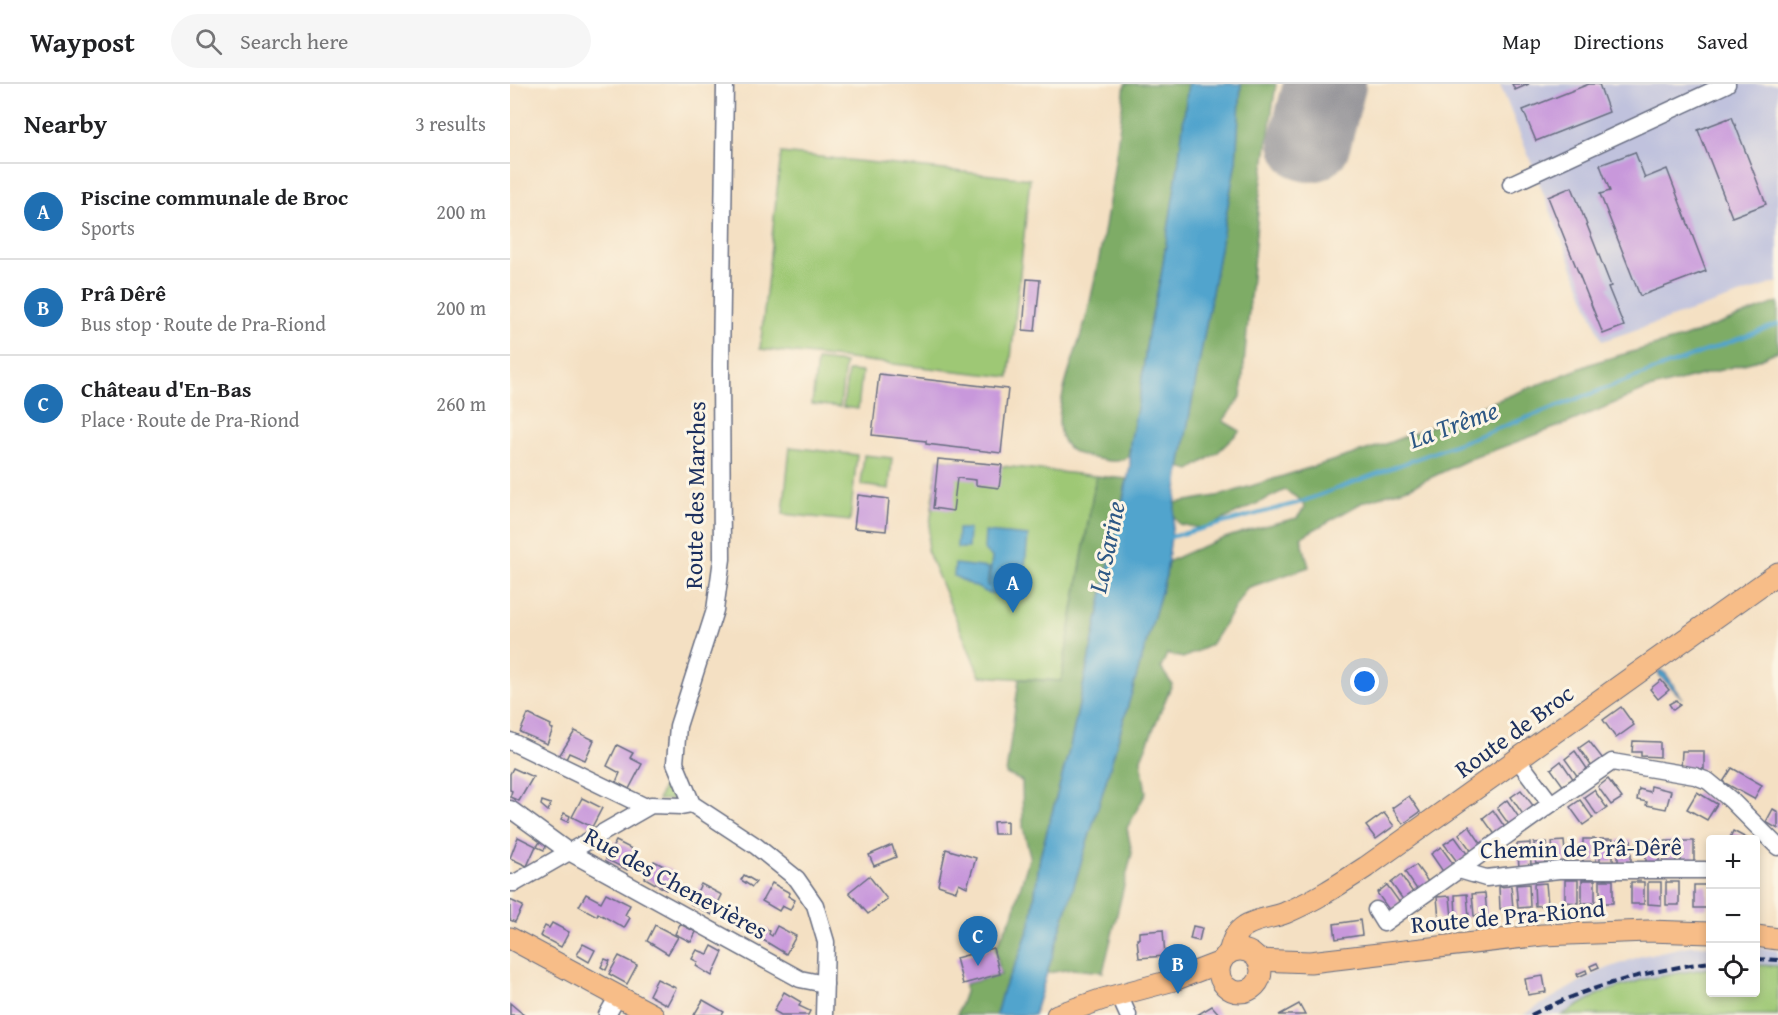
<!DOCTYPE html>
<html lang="en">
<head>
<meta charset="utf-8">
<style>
	body { margin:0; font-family:"Gentium Book Plus",serif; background:#f6f6f6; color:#202124 }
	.controls { position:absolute; right:18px; bottom:18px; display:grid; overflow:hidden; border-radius:6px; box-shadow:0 3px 9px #0003 }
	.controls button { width:54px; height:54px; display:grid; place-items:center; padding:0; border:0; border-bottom:2px solid #e0e0e0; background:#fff; color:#202124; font:30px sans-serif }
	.you { position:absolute; left:855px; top:598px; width:21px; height:21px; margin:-15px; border:4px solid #fff; border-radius:50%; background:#1a73e8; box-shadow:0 0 0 9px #1a73e833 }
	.badge { display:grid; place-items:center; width:39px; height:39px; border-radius:50%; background:#1f6fb2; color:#fff; font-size:20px; font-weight:700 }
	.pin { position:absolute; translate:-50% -50px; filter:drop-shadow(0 2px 3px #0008) }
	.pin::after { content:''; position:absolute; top:32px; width:21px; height:18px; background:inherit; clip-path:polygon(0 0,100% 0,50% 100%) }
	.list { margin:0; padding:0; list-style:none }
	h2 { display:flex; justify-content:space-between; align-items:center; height:78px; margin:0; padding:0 24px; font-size:26px }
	h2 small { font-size:20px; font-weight:400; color:#757577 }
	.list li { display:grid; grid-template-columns:39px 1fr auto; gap:18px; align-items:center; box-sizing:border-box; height:96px; padding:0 24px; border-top:2px solid #e0e0e0 }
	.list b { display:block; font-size:22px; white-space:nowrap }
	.list p { margin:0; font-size:20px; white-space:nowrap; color:#757577 }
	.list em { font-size:20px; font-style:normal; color:#757577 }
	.icon { flex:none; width:33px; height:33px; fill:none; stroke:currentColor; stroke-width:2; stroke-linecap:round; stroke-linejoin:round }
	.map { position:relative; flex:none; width:1268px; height:931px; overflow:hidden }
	header { display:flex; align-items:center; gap:36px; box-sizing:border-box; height:84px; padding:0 30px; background:#fff; border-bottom:2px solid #e0e0e0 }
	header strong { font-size:28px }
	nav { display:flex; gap:33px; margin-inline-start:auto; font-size:21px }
	.search { width:420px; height:54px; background:#f6f6f6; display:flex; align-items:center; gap:15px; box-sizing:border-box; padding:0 21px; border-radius:33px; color:#757577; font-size:22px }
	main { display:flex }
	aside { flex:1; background:#fff }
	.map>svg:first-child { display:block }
	.industrial { fill:#c0c2dd }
	.green { fill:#9ec874; stroke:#5c7c69; stroke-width:1.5 }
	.forest { fill:#7eac66; stroke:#4c6e62; stroke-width:1.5 }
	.water { fill:#51a4cd; stroke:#366a96; stroke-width:1.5 }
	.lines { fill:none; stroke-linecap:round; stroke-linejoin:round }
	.stream { stroke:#51a4cd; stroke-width:4 }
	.runway { stroke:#888890; stroke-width:82 }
	.building { fill:#c898db }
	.minor-casing { stroke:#676d81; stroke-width:19 }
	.major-casing { stroke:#676d81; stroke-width:23 }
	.minor { stroke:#fff; stroke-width:16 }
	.major { stroke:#f7bd88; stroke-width:21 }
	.rail { stroke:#1b2f5e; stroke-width:4; stroke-dasharray:9 4.5; stroke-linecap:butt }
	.labels { text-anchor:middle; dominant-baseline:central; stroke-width:6; stroke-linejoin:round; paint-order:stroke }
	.street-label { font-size:24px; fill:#1b2f5e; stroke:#fcf5e5 }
	.water-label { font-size:26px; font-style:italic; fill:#2e5885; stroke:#fcf5e5 }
</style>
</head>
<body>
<header>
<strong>Waypost</strong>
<div class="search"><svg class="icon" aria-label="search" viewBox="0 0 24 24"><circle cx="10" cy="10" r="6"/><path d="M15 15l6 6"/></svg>Search here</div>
<nav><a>Map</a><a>Directions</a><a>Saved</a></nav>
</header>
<main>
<aside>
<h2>Nearby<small>3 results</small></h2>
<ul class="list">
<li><span class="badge">A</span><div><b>Piscine communale de Broc</b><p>Sports</p></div><em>200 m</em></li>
<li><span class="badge">B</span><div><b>Prâ Dêrê</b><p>Bus stop · Route de Pra-Riond</p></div><em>200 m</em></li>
<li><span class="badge">C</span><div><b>Château d'En-Bas</b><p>Place · Route de Pra-Riond</p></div><em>260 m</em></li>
</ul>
</aside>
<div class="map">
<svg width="1268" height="931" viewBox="0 0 1268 931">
	<rect width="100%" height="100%" fill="#fcf5e5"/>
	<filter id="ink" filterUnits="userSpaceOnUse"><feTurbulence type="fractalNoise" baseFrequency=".0167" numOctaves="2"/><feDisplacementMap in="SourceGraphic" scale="12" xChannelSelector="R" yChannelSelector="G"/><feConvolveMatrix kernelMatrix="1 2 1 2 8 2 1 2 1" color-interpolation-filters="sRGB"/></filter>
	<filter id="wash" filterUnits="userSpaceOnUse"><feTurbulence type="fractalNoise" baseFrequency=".008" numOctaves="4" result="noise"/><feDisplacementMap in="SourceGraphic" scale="24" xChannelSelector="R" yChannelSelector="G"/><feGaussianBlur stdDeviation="1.35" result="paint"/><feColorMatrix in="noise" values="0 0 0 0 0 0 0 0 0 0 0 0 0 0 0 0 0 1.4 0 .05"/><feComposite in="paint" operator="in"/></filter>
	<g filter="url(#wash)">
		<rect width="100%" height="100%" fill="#f4e0c3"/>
		<g class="industrial">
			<polygon points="990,0 1268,0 1268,198 1092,257"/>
			<polygon points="1200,861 1200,884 1135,895 1091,909 1052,931 1013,931 1085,889 1131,872 1179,862"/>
			<polygon points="1246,863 1268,866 1268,882 1246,881"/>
		</g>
		<g class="green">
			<polygon points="271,69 520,95 499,293 250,265"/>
			<polygon points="307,276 335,279 330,323 302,320"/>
			<polygon points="338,287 352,288 348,325 333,323"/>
			<polygon points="280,363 347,371 340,437 273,430"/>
			<polygon points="354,371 382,374 379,405 351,401"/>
			<polygon points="428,375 586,392 551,597 470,592 417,466"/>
			<polygon points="159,689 172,715 148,716 158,690"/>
			<polygon points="1246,881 1268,882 1268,931 1052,931 1091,909 1135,895 1200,884 1200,908 1246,908"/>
		</g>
		<g class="forest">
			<path d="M615,0H678L668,83L651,192L638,249L630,310L618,372C608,381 595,376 583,374C567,371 554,366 550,348C544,321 567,266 575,238C579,224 582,208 585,194C599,130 607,64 615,0Z"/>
			<polygon points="731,0 766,0 749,117 731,313 713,337 730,347 707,369 680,386 670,383 726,77"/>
			<path d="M1268,218V267L1245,277L1135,306L1058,339L960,375L901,403L853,418L791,453L799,483L737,504L701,561L673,574L657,570L651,584L662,600L631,675L636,709L617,744L622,769L593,888L562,885L537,889L593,707L656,491L658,478C699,457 742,444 787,434L795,423L789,415L775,406L694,445L669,440L663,431L665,419L712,411L873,361L1086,278L1175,253Z"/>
			<polygon points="586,392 617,395 560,663 530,773 521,838 509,873 493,905 486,931 447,931 455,908 455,900 491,891 485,864 504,829 507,814 520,772 513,743 512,697 496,690 509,595 551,597"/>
		</g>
		<g class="water">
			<polygon points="678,0 731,0 726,77 670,383 656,491 593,707 524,931 486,931 493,905 509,873 521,838 530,773 560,663 620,383 620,359 630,310 638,249 651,192 668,83"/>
			<polygon points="448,445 459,445 458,464 447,464"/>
			<polygon points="475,448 518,452 512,513 478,509 444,492 445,480 479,484 477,502 479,502 482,473 474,466"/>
			<polygon points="1151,586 1156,590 1173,615 1150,592 1148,588"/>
		</g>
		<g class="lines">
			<polyline class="stream" points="657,454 791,418 1268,240"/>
			<polyline class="runway" points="800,57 815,0"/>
		</g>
		<g id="blocks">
			<g class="building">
				<polygon points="1002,0 1019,0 1005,6"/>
				<polygon points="1079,0 1089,0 1099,28 1026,57 1013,26"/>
				<polygon points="1222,33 1256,120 1222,133 1188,46"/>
				<polygon points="1125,68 1135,94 1157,85 1196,187 1130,212 1090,110 1100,107 1090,81"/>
				<polygon points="1062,103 1101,202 1098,203 1114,242 1093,250 1038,113"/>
				<polygon points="517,195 530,196 525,247 513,246"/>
				<polygon points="369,290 498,305 491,369 416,360 416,357 362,351"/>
				<polygon points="428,375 492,381 489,404 466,401 466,396 447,394 443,427 423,424"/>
				<polygon points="348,411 379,415 376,447 344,444"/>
				<polygon points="1151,596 1159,606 1148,615 1140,605"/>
				<polygon points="1166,616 1170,621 1163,626 1159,620"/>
				<polygon points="1111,623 1124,641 1106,654 1093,636"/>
				<polygon points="18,630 41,641 40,644 43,645 37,660 10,648"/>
				<polygon points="65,647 84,656 75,676 59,669 56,675 49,672"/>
				<polygon points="1079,657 1093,675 1082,683 1069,664"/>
				<polygon points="1123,657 1150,658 1150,673 1131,672 1131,668 1122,668"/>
				<polygon points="107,661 123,669 120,674 132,680 119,705 106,698 110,689 97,682"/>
				<polygon points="1065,667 1078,686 1068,693 1055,675"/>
				<polygon points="1172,667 1194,667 1194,685 1171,684"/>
				<polygon points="1051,677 1064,696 1054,703 1041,685"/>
				<polygon points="3,684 23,693 9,717 0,713 2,707 0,706 0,690"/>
				<polygon points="1222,684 1252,701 1244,715 1213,698"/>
				<polygon points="1098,695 1112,714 1101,721 1088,703"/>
				<polygon points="1141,702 1161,707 1156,725 1136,721 1137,718 1127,716 1129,705 1140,708"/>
				<polygon points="1011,706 1025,724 1014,732 1001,713"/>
				<polygon points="1084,706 1097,724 1087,731 1074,713"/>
				<polygon points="1187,708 1207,720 1197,736 1177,725"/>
				<polygon points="899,712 910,728 893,740 882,724"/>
				<polygon points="72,714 92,724 82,743 62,733"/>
				<polygon points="997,716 1010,735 1000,742 987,724"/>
				<polygon points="1070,716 1083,734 1073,741 1060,723"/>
				<polygon points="32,717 41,720 38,727 31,721"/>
				<polygon points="1263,725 1268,728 1268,745 1256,738"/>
				<polygon points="983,726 996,745 986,752 973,734"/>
				<polygon points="54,729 60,732 58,738 51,735"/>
				<polygon points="874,729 884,742 866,755 856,742"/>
				<polygon points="497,737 497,750 484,750 483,738"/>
				<polygon points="959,742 972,761 962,768 949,750"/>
				<polygon points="1223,747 1240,756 1219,756"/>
				<polygon points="8,753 26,762 17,782 0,774"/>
				<polygon points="945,753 958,771 948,779 934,760"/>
				<polygon points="32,754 38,758 34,766 27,763"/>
				<rect x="1073" y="755" width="13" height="23"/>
				<rect x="1090" y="755" width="13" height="23"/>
				<rect x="1108" y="756" width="13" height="22"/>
				<polygon points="106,757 126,767 117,786 96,775"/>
				<polygon points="1054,757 1056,779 1044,780 1042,758"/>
				<rect x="1136" y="757" width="13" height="22"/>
				<polygon points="1153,757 1166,757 1166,780 1153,779"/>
				<rect x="1171" y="757" width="13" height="23"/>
				<polygon points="1037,758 1039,780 1026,782 1024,759"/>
				<polygon points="1020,759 1021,782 1009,783 1007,760"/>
				<polygon points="382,761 386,773 364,782 359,771"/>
				<polygon points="931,763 944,781 934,789 921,770"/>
				<polygon points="436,765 466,774 457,803 449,799 446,807 428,801"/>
				<polygon points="144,777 165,788 156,806 135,794"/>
				<polygon points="906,781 919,799 908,807 895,788"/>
				<polygon points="234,791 246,798 242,803 231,796"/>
				<polygon points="891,791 904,810 894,817 881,799"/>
				<polygon points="359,792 377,815 358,830 339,808"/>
				<polygon points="1055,796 1068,796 1068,819 1055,818"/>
				<rect x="1072" y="796" width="13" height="23"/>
				<rect x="1090" y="796" width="13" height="23"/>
				<rect x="1121" y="798" width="13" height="22"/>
				<polygon points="1138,798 1151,798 1151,821 1138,820"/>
				<rect x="1156" y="798" width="13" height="23"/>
				<polygon points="262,799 280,809 278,812 285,816 280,826 272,822 269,827 252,817"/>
				<polygon points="1036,799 1038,821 1025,822 1024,800"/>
				<polygon points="191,800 212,811 202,831 181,820"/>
				<polygon points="1019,800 1020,823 1008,824 1006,801"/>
				<polygon points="877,801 890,819 880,827 867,809"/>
				<rect x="1184" y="801" width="13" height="23"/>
				<polygon points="1001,802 1003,824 990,825 989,803"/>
				<polygon points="96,809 120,821 115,831 120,834 114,844 88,829 87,832 69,822 76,810 91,818"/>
				<polygon points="975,809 977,831 964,832 962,810"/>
				<polygon points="957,810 959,833 946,834 945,811"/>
				<polygon points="940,812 942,834 929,835 927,813"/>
				<polygon points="0,816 13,822 5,838 0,836"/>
				<polygon points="850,836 852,851 826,855 824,840"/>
				<polygon points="42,839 59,848 51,863 30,852 35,842 39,844"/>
				<polygon points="170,840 186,848 181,858 165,850"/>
				<polygon points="145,841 168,853 158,870 137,857"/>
				<polygon points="250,841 260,847 259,850 262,852 267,842 286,852 276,870 245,851"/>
				<polygon points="683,842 692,844 689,857 680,855"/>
				<polygon points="653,846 655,872 629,874 627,855 629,855 629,848"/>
				<polygon points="73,860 85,866 79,878 67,871"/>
				<polygon points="202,862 213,868 202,892 186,882 188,878 182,875 187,866 198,870"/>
				<polygon points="483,864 490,890 453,900 446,874"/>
				<polygon points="109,872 127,881 117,900 99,890"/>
				<polygon points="95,875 100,877 96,886 91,883"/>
				<polygon points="1087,879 1089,883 1082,886 1080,882"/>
				<polygon points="1076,886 1077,889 1068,893 1067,890"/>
				<polygon points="1033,892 1036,908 1018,911 1015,895"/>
				<polygon points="147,895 166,904 157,921 139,911"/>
				<polygon points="274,908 291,918 289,922 300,927 298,931 271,931 264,927"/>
				<polygon points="193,916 214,928 212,931 184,931"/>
				<polygon points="0,919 14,931 0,931"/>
				<polygon points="789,920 795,931 769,931"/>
				<polygon points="702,922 710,931 687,931"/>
			</g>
		</g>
	</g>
	<g filter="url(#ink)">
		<use href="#blocks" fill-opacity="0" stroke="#676d81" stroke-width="1.5"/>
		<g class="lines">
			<defs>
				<g id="minor">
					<polyline points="215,0 211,280 212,475 205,526 168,642 165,679 182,720 246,762 287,795 305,821 316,858 314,931"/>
					<polyline points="1001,100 1217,0"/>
					<polyline points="0,657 136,723"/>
					<polyline points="1008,676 1041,720 1102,678 1185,692 1198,697 1221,716 1268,763"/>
					<polyline points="0,725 59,768 290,895 315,900"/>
					<polyline points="949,786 976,794 1049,786 1195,786"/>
					<polyline points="0,799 5,799 141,721 171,722 182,720"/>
					<polyline points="866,826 874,839 1041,720"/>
					<polyline points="609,911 618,931"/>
					<polyline points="97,931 108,912"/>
				</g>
				<g id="major">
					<polyline points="1246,852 1268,855"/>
					<polyline points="0,854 143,931"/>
					<circle cx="730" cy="887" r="21"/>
					<path d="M719,869C722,858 725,848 735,842C746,835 762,834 775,829C804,817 830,800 856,783L1268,489"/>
					<polyline points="748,876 800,878 1032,851 1138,847 1200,849"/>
					<polyline points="547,931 593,915 664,896 711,878"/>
				</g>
			</defs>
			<use href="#minor" class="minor-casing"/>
			<use href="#major" class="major-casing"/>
			<use href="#minor" class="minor"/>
			<use href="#major" class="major"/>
			<g class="rail">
				<polyline points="1246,875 1268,876"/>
				<path d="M1021,931C1078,902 1138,887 1200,878"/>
			</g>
		</g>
	</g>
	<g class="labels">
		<g class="street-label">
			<text transform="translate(185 411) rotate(-89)">Route des Marches</text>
			<text transform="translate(1004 647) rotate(-36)">Route de Broc</text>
			<text transform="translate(1071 764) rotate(-1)">Chemin de Prâ-Dêrê</text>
			<text transform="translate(166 799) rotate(29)">Rue des Chenevières</text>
			<text transform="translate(998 832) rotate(-5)">Route de Pra-Riond</text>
		</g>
		<g class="water-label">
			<text transform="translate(943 340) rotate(-20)">La Trême</text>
			<text transform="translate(596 463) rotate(-78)">La Sarine</text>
		</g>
	</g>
</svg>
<div class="controls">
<button>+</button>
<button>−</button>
<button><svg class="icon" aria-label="locate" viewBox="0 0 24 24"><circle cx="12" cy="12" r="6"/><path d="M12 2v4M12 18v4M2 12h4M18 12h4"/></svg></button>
</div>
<div class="you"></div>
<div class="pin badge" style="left:503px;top:529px">A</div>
<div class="pin badge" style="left:668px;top:910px">B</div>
<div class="pin badge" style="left:468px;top:882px">C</div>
</div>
</main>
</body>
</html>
